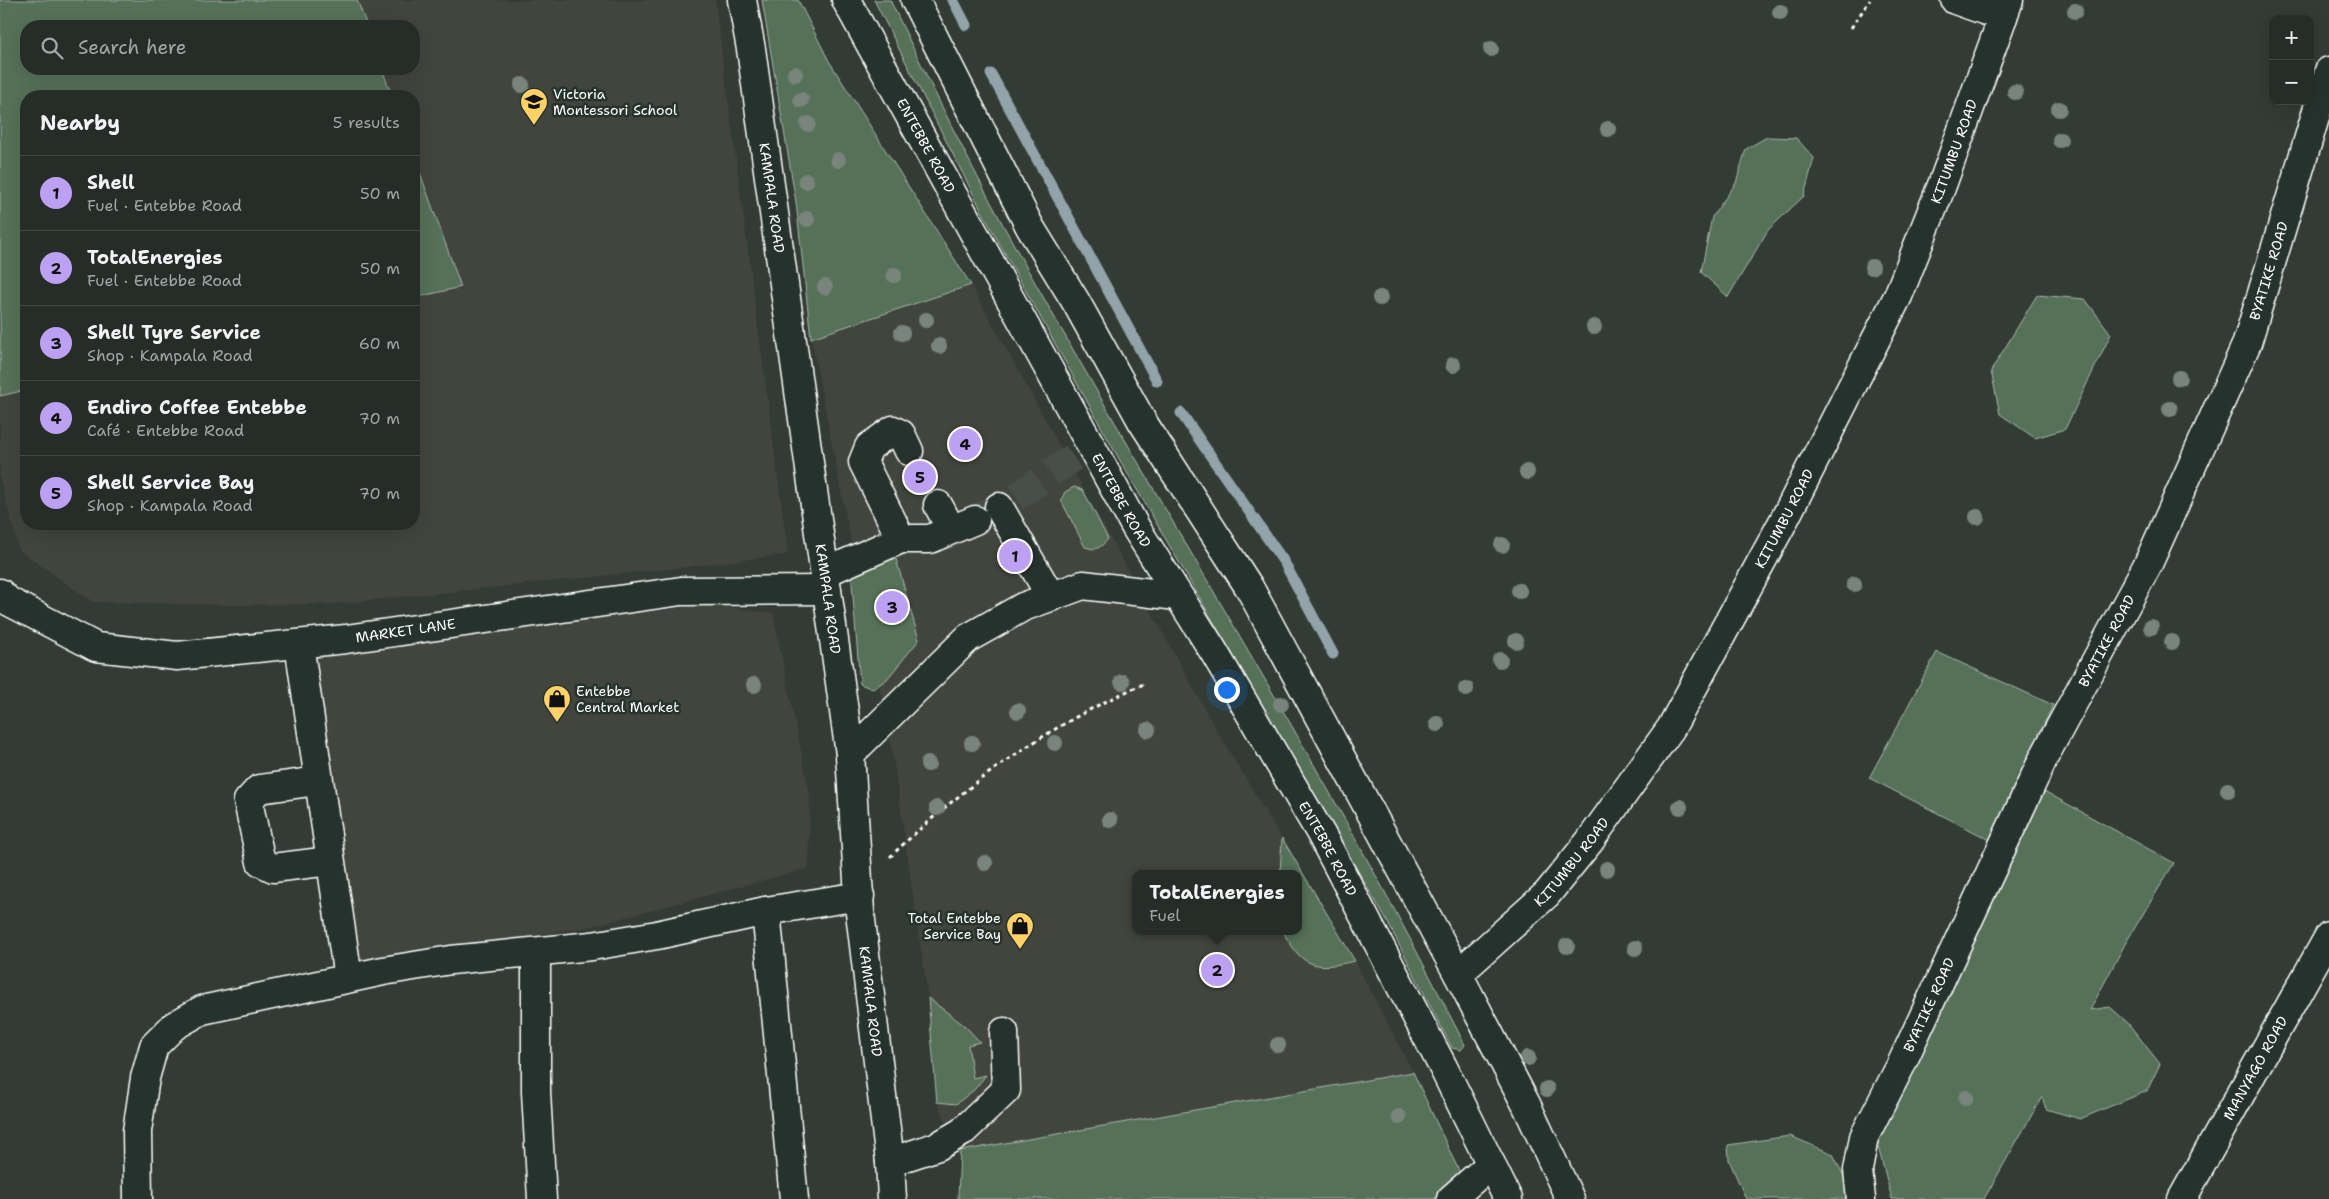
<!DOCTYPE html>
<html lang="en">
<head>
<meta charset="utf-8">
<style>
	body { margin:0; font-family:"Shantell Sans",sans-serif; background:#323834; color:#f1f3f6 }
	.controls { position:absolute; right:15px; top:15px; display:grid; overflow:hidden; border-radius:10px; box-shadow:0 5px 20px #0002 }
	.controls button { width:45px; height:45px; display:grid; place-items:center; padding:0; border:0; border-bottom:1px solid #424845; background:#262c28; color:#f1f3f6; font:25px sans-serif }
	.you { position:absolute; left:1226px; top:689px; width:18px; height:18px; margin:-12px; border:4px solid #fff; border-radius:50%; background:#1a73e8; box-shadow:0 0 0 8px #1a73e833 }
	.badge { display:grid; place-items:center; width:32px; height:32px; border-radius:50%; background:#bca0f2; color:#111; font-size:16px; font-weight:700 }
	.pin { position:absolute; translate:-50% -50%; border:2px solid #fff; box-shadow:0 1px 5px #0006 }
	.popup { position:absolute; left:1132px; top:870px; width:170px; height:65px; box-sizing:border-box; display:grid; place-content:center; border-radius:10px; background:#262c28; filter:drop-shadow(0 1px 4px #0005); font-size:16px; white-space:nowrap; color:#a4a7a8 }
	.popup b { font-size:19px; color:#f1f3f6 }
	.popup::after { content:''; position:absolute; left:50%; top:100%; margin-left:-10px; border:10px solid transparent; border-top-color:#262c28 }
	.list { margin:0; padding:0; list-style:none }
	h2 { display:flex; justify-content:space-between; align-items:center; height:65px; margin:0; padding:0 20px; font-size:21px }
	h2 small { font-size:16px; font-weight:400; color:#a4a7a8 }
	.list li { display:grid; grid-template-columns:32px 1fr auto; gap:15px; align-items:center; box-sizing:border-box; height:75px; padding:0 20px; border-top:1px solid #424845 }
	.list b { display:block; font-size:19px; white-space:nowrap }
	.list p { margin:0; font-size:16px; white-space:nowrap; color:#a4a7a8 }
	.list em { font-size:16px; font-style:normal; color:#a4a7a8 }
	.icon { flex:none; width:28px; height:28px; fill:none; stroke:currentColor; stroke-width:2; stroke-linecap:round; stroke-linejoin:round }
	.map { position:relative; flex:none; width:2329px; height:1199px; overflow:hidden }
	.search { position:absolute; background:#262c28; box-shadow:0 5px 20px #0002; left:20px; top:20px; width:400px; height:55px; display:flex; align-items:center; gap:12px; box-sizing:border-box; padding:0 18px; border-radius:20px; color:#a4a7a8; font-size:19px }
	.panel { position:absolute; background:#262c28; box-shadow:0 5px 20px #0002; left:20px; top:90px; width:400px; height:440px; border-radius:20px }
	.map>svg:first-child { display:block }
	.built { fill:#43453e; fill-rule:evenodd }
	.green { fill:#557158; stroke:#aab8ac }
	.lines { fill:none; stroke-linecap:round; stroke-linejoin:round }
	.stream { stroke:#92a4a9; stroke-width:11 }
	.minor-tunnel { stroke:#474f49; stroke-width:28; stroke-dasharray:28 14; stroke-linecap:butt }
	.minor-casing { stroke:#fff; stroke-width:31 }
	.major-casing { stroke:#fff; stroke-width:31 }
	.highway-casing { stroke:#fff; stroke-width:31 }
	.path { stroke:#fff; stroke-width:3; stroke-dasharray:4 4; stroke-linecap:butt }
	.minor { stroke:#26332d; stroke-width:28 }
	.major { stroke:#26332d; stroke-width:28 }
	.highway { stroke:#26332d; stroke-width:28 }
	.tree { fill:#79847b }
	.labels { text-anchor:middle; dominant-baseline:central; stroke-width:5; stroke-linejoin:round; paint-order:stroke }
	.poi-label { font-size:14px; fill:#fff; stroke:#26332d; text-anchor:start }
	.street-label { font-size:14px; fill:#fff; stroke:#26332d }
</style>
</head>
<body>
<div class="map">
<svg width="2329" height="1199" viewBox="0 0 2329 1199">
	<rect width="100%" height="100%" fill="#333b35"/>
	<filter id="ink" filterUnits="userSpaceOnUse"><feTurbulence type="fractalNoise" baseFrequency=".02" numOctaves="2"/><feDisplacementMap in="SourceGraphic" scale="10" xChannelSelector="R" yChannelSelector="G"/><feConvolveMatrix kernelMatrix="1 2 1 2 8 2 1 2 1" color-interpolation-filters="sRGB"/></filter>
	<g filter="url(#ink)">
		<g class="built">
			<polygon points="357,0 715,0 788,554 679,568 335,604 230,605 93,602 19,550 0,479 0,396 26,390 26,524 414,524 414,298 461,286 414,156 414,96 392,96 382,69 414,69 414,26 367,26"/>
			<path d="M971,285L1213,724L1355,961L1413,1072L1098,1136L960,1151L937,1102L928,998L893,757L811,338ZM1136,874H1298V931H1136Z"/>
			<polygon points="709,605 773,613 810,795 809,868 593,926 354,967 308,650"/>
		</g>
		<g class="green">
			<polygon points="0,0 357,0 367,26 26,26 26,69 382,69 392,96 26,96 26,390 0,396"/>
			<polygon points="762,0 798,0 829,61 971,285 811,338 796,202"/>
			<path d="M874,0H890C926,75 963,151 1003,225C1154,500 1324,764 1465,1045L1461,1050L1452,1048L1387,921L1114,450L987,221Z"/>
			<polygon points="1767,137 1796,138 1814,158 1804,196 1768,230 1728,297 1701,272 1712,217 1736,183 1746,149"/>
			<polygon points="414,156 461,287 414,298"/>
			<polygon points="2037,295 2085,299 2111,334 2065,429 2035,438 2000,414 1991,371"/>
			<path d="M1074,487L1083,490L1108,539C1100,548 1097,551 1085,547L1061,500L1065,492Z"/>
			<polygon points="896,559 919,640 887,679 873,689 860,684 851,571 867,560"/>
			<polygon points="1937,652 2053,705 1990,840 1869,778"/>
			<polygon points="2042,790 2174,863 2125,944 2090,1010 2110,1007 2128,1023 2160,1064 2147,1091 2080,1119 2046,1109 2042,1097 1984,1199 1892,1199 1877,1143 1910,1063"/>
			<path d="M1282,838L1355,961C1330,966 1310,972 1294,949C1290,943 1285,938 1284,931H1298V874H1280Z"/>
			<polygon points="928,998 965,1026 980,1042 968,1045 973,1078 986,1075 974,1090 956,1104 937,1102"/>
			<polygon points="1413,1072 1472,1199 958,1199 960,1151"/>
			<polygon points="1790,1136 1833,1154 1855,1199 1746,1199 1729,1160 1728,1145"/>
		</g>
		<g class="lines">
			<g class="stream">
				<polyline points="953,0 966,25"/>
				<polyline points="991,74 1157,381"/>
				<polyline points="1181,413 1284,562 1333,654"/>
			</g>
			<polyline class="minor-tunnel" points="979,517 1021,494 1091,445"/>
			<defs>
				<g id="minor">
					<polyline points="1955,0 2003,17"/>
					<polyline points="938,505 951,529"/>
					<polyline points="999,507 1051,597"/>
					<polyline points="901,539 863,462 869,447 893,430 901,434 909,451"/>
					<polyline points="826,572 901,539 930,539 975,520"/>
					<path id="s1" d="M0,593L8,601L96,647L177,656L346,639L681,591L827,590"/>
					<polyline points="299,644 348,978"/>
					<polyline points="850,754 968,638 1023,607 1083,585 1177,596"/>
					<polyline points="318,781 259,789 248,801 261,862 273,868 330,861"/>
					<polyline points="766,911 794,1199"/>
					<polyline points="536,952 536,1092 542,1199"/>
					<path id="s2" d="M1458,974L1547,894L1589,842L1671,728L1783,522L1898,296L1942,185L2009,0"/>
					<polyline points="890,1162 938,1146 962,1132 1006,1090 1004,1032"/>
					<polyline points="138,1199 137,1131 145,1078 154,1046 174,1026 202,1010 383,971 451,960 592,946 657,935 766,911 860,896"/>
					<polyline points="1451,1199 1491,1164"/>
					<path id="s3" d="M1861,1199L1858,1170L1864,1137L1901,1065L2044,757L2148,564L2247,343L2329,71"/>
					<path id="s4" d="M2182,1199L2329,936"/>
				</g>
				<g id="major">
					<path id="s5" d="M742,0L751,49L850,754L860,912L890,1162L892,1199"/>
				</g>
				<g id="highway">
					<path id="s6" d="M846,0L1136,528L1214,652L1321,834L1443,1067L1508,1199"/>
					<polyline points="915,0 1030,227 1076,302 1142,421 1249,587 1458,974 1526,1104 1570,1199"/>
				</g>
			</defs>
			<use href="#minor" class="minor-casing"/>
			<use href="#major" class="major-casing"/>
			<use href="#highway" class="highway-casing"/>
			<g class="path">
				<polyline points="1851,28 1870,0"/>
				<path d="M890,857C964,785 1051,723 1146,683"/>
			</g>
			<use href="#minor" class="minor"/>
			<use href="#major" class="major"/>
			<use href="#highway" class="highway"/>
		</g>
		<g class="tree">
			<circle cx="2075" cy="11" r="8"/>
			<circle cx="1780" cy="12" r="8"/>
			<circle cx="1491" cy="49" r="8"/>
			<circle cx="795" cy="74" r="8"/>
			<circle cx="522" cy="85" r="8"/>
			<circle cx="2015" cy="92" r="8"/>
			<circle cx="801" cy="100" r="8"/>
			<circle cx="2059" cy="109" r="8"/>
			<circle cx="808" cy="124" r="8"/>
			<circle cx="1608" cy="129" r="8"/>
			<circle cx="2060" cy="140" r="8"/>
			<circle cx="838" cy="160" r="8"/>
			<circle cx="806" cy="181" r="8"/>
			<circle cx="807" cy="219" r="8"/>
			<circle cx="1872" cy="267" r="8"/>
			<circle cx="894" cy="275" r="8"/>
			<circle cx="825" cy="287" r="8"/>
			<circle cx="1380" cy="298" r="8"/>
			<circle cx="926" cy="320" r="8"/>
			<circle cx="1594" cy="327" r="8"/>
			<circle cx="902" cy="333" r="8"/>
			<circle cx="939" cy="346" r="8"/>
			<circle cx="1453" cy="365" r="8"/>
			<circle cx="2179" cy="378" r="8"/>
			<circle cx="2170" cy="409" r="8"/>
			<circle cx="1527" cy="472" r="8"/>
			<circle cx="1977" cy="517" r="8"/>
			<circle cx="1502" cy="545" r="8"/>
			<circle cx="1854" cy="584" r="8"/>
			<circle cx="1519" cy="591" r="8"/>
			<circle cx="2151" cy="627" r="8"/>
			<circle cx="1516" cy="641" r="8"/>
			<circle cx="2172" cy="642" r="8"/>
			<circle cx="1500" cy="660" r="8"/>
			<circle cx="1122" cy="682" r="8"/>
			<circle cx="754" cy="685" r="8"/>
			<circle cx="1466" cy="689" r="8"/>
			<circle cx="1281" cy="704" r="8"/>
			<circle cx="1018" cy="711" r="8"/>
			<circle cx="1437" cy="724" r="8"/>
			<circle cx="1148" cy="730" r="8"/>
			<circle cx="972" cy="743" r="8"/>
			<circle cx="1055" cy="743" r="8"/>
			<circle cx="928" cy="764" r="8"/>
			<circle cx="2228" cy="790" r="8"/>
			<circle cx="1680" cy="807" r="8"/>
			<circle cx="937" cy="808" r="8"/>
			<circle cx="1110" cy="820" r="8"/>
			<circle cx="985" cy="863" r="8"/>
			<circle cx="1607" cy="869" r="8"/>
			<circle cx="1567" cy="946" r="8"/>
			<circle cx="1635" cy="948" r="8"/>
			<circle cx="1278" cy="1045" r="8"/>
			<circle cx="1528" cy="1058" r="8"/>
			<circle cx="1547" cy="1089" r="8"/>
			<circle cx="1966" cy="1098" r="8"/>
			<circle cx="1399" cy="1117" r="8"/>
		</g>
	</g>
	<defs>
		<symbol id="school-pin" viewBox="-11 -11 22 30"><path d="M0 17L-7.5 6A9.5 9.5 0 1 1 7.5 6Z" fill="#ffd166" stroke="#26332d"/><path d="M0-5L7-2L0 1L-7-2ZM-4 1L0 2.5L4 1V4Q0 6-4 4Z" fill="#111"/></symbol>
		<symbol id="shop-pin" viewBox="-11 -11 22 30"><path d="M0 17L-7.5 6A9.5 9.5 0 1 1 7.5 6Z" fill="#ffd166" stroke="#26332d"/><path d="M-5-2.5h2.3a2.7 3.5 0 0 1 5.4 0H5L5.5 6h-11ZM-1.5-2.5h3a1.5 2.3 0 0 0-3 0Z" fill="#111"/></symbol>
	</defs>
	<g fill-rule="evenodd">
		<use href="#school-pin" x="518" y="86" width="32" height="43"/>
		<use href="#shop-pin" x="541" y="683" width="32" height="43"/>
		<use href="#shop-pin" x="1004" y="910" width="32" height="43"/>
	</g>
	<g class="labels">
		<g class="poi-label">
			<text x="553" y="94">Victoria<tspan x="553" dy="16">Montessori School</tspan></text>
			<text x="576" y="691">Entebbe<tspan x="576" dy="16">Central Market</tspan></text>
			<text x="1001" y="918" text-anchor="end">Total Entebbe<tspan x="1001" dy="16">Service Bay</tspan></text>
		</g>
		<g class="street-label">
			<text stroke="none"><textPath href="#s6" startOffset="166">ENTEBBE ROAD</textPath></text>
			<text stroke="none"><textPath href="#s2" startOffset="970">KITUMBU ROAD</textPath></text>
			<text stroke="none"><textPath href="#s5" startOffset="200">KAMPALA ROAD</textPath></text>
			<text stroke="none"><textPath href="#s3" startOffset="1020">BYATIKE ROAD</textPath></text>
			<text stroke="none"><textPath href="#s6" startOffset="571">ENTEBBE ROAD</textPath></text>
			<text stroke="none"><textPath href="#s2" startOffset="565">KITUMBU ROAD</textPath></text>
			<text stroke="none"><textPath href="#s5" startOffset="605">KAMPALA ROAD</textPath></text>
			<text stroke="none"><textPath href="#s1" startOffset="422">MARKET LANE</textPath></text>
			<text stroke="none"><textPath href="#s3" startOffset="615">BYATIKE ROAD</textPath></text>
			<text stroke="none"><textPath href="#s6" startOffset="976">ENTEBBE ROAD</textPath></text>
			<text stroke="none"><textPath href="#s2" startOffset="160">KITUMBU ROAD</textPath></text>
			<text stroke="none"><textPath href="#s5" startOffset="1010">KAMPALA ROAD</textPath></text>
			<text stroke="none"><textPath href="#s3" startOffset="210">BYATIKE ROAD</textPath></text>
			<text stroke="none"><textPath href="#s4" startOffset="150">MANYAGO ROAD</textPath></text>
		</g>
	</g>
</svg>
<div class="controls">
<button>+</button>
<button>−</button>
</div>
<div class="you"></div>
<div class="pin badge" style="left:1015px;top:556px">1</div>
<div class="pin badge" style="left:1217px;top:970px">2</div>
<div class="popup"><b>TotalEnergies</b>Fuel</div>
<div class="pin badge" style="left:892px;top:607px">3</div>
<div class="pin badge" style="left:965px;top:444px">4</div>
<div class="pin badge" style="left:920px;top:477px">5</div>
<div class="search"><svg class="icon" aria-label="search" viewBox="0 0 24 24"><circle cx="10" cy="10" r="6"/><path d="M15 15l6 6"/></svg>Search here</div>
<section class="panel">
<h2>Nearby<small>5 results</small></h2>
<ul class="list">
<li><span class="badge">1</span><div><b>Shell</b><p>Fuel · Entebbe Road</p></div><em>50 m</em></li>
<li><span class="badge">2</span><div><b>TotalEnergies</b><p>Fuel · Entebbe Road</p></div><em>50 m</em></li>
<li><span class="badge">3</span><div><b>Shell Tyre Service</b><p>Shop · Kampala Road</p></div><em>60 m</em></li>
<li><span class="badge">4</span><div><b>Endiro Coffee Entebbe</b><p>Café · Entebbe Road</p></div><em>70 m</em></li>
<li><span class="badge">5</span><div><b>Shell Service Bay</b><p>Shop · Kampala Road</p></div><em>70 m</em></li>
</ul>
</section>
</div>
</body>
</html>
